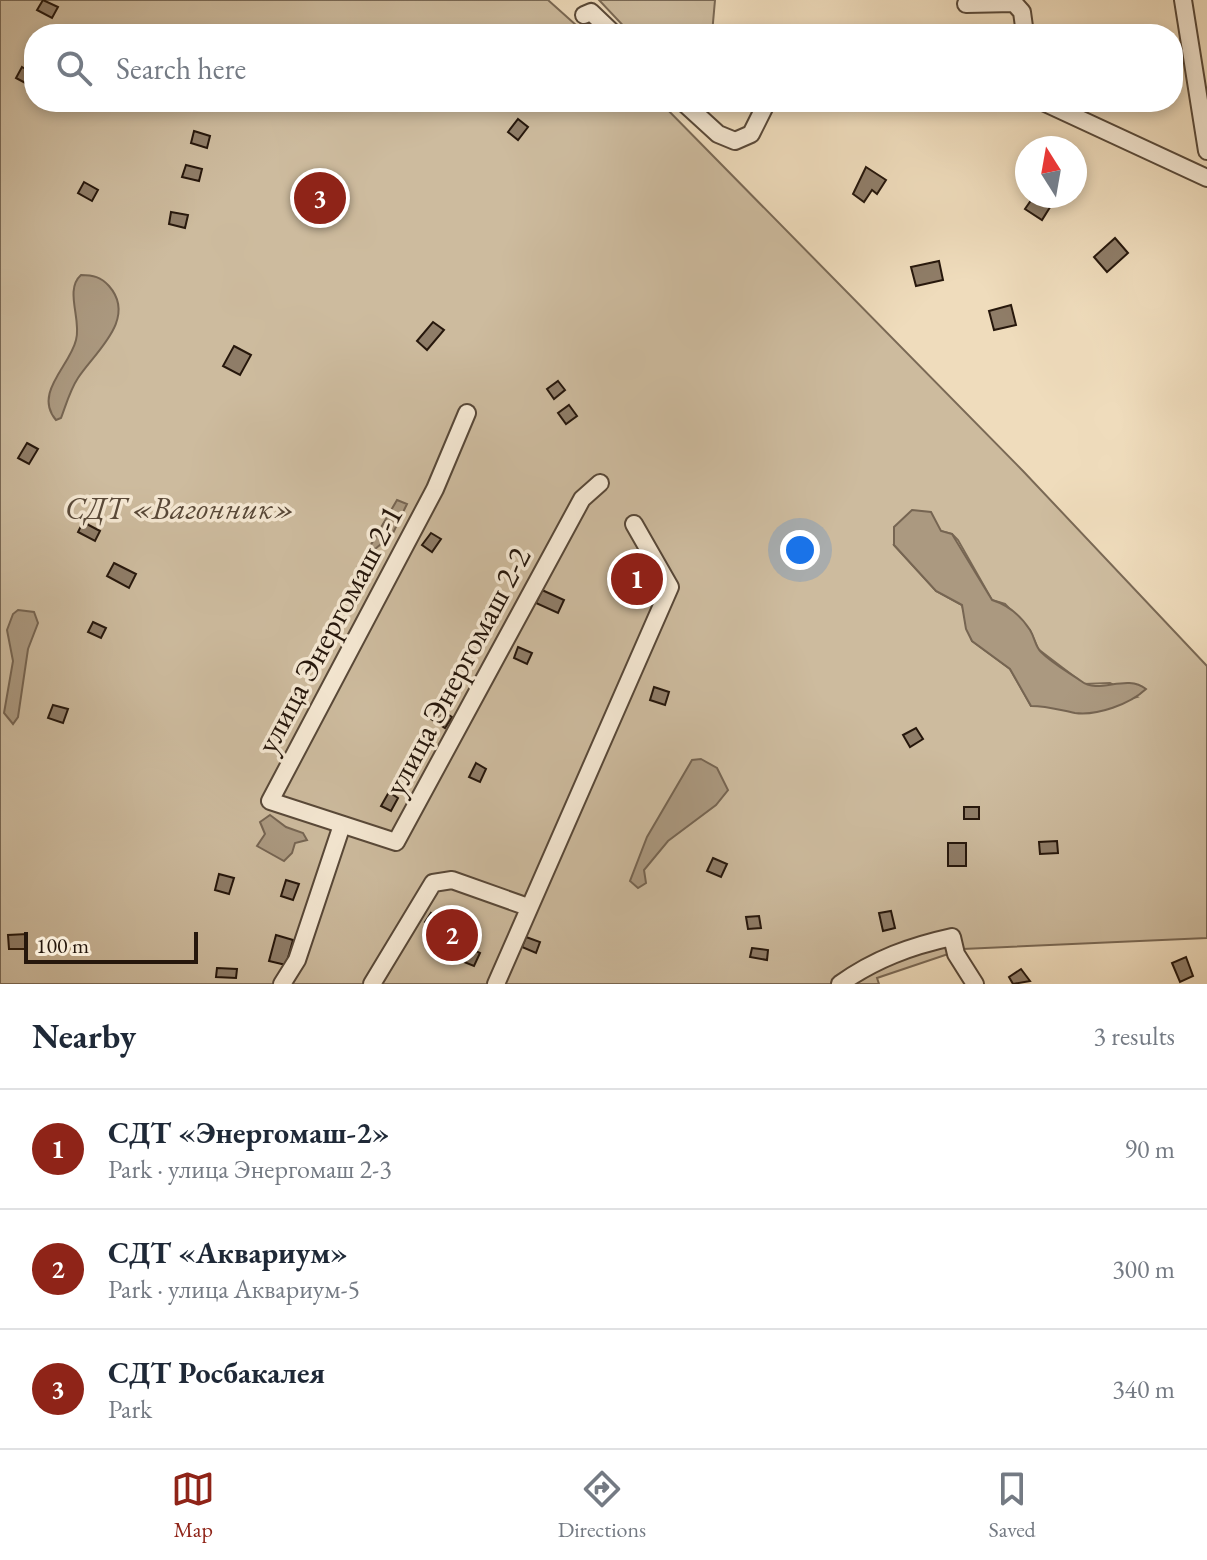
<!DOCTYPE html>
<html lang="en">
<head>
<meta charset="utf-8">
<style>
	body { margin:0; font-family:"EB Garamond",serif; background:#f6f6f7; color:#1f2937 }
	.compass { position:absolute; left:1015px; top:136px; width:72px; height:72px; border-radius:50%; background:#fff; box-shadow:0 4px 12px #0003; rotate:349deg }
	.scale { position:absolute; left:24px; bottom:20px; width:174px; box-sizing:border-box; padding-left:8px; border:4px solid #26170c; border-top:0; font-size:22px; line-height:28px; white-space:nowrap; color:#26170c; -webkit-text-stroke:6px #f5e8d3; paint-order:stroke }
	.you { position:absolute; left:800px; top:550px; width:28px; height:28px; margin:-20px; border:6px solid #fff; border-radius:50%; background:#1a73e8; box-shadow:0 0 0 12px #1a73e833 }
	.badge { display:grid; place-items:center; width:52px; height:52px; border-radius:50%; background:#8f2418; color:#fff; font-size:26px; font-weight:700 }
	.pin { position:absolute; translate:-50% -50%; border:4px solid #fff; box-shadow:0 2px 8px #0006 }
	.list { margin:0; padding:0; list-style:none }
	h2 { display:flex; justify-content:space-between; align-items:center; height:104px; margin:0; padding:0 32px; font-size:34px }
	h2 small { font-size:26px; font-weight:400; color:#747a83 }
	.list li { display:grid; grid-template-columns:52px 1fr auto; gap:24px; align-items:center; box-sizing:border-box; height:120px; padding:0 32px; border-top:2px solid #e0e1e3 }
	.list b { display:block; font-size:30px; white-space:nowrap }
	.list p { margin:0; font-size:26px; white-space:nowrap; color:#747a83 }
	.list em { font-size:26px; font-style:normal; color:#747a83 }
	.icon { flex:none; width:44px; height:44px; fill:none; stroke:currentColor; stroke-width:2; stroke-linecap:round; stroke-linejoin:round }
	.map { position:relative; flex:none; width:1207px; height:984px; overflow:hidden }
	.search { position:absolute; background:#fff; box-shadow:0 4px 12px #0003; left:24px; right:24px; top:24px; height:88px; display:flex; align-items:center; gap:20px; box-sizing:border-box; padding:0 28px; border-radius:32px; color:#747a83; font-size:30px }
	.sheet { height:464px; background:#fff }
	nav { display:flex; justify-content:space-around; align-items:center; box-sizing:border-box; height:112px; border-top:2px solid #e0e1e3; background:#fff; font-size:22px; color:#747a83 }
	nav a { display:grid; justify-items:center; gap:4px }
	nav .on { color:#8f2418 }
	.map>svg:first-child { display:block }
	.green { fill:#cdbb9e; stroke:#7a6955; stroke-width:2; fill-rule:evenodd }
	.water { fill:#ab9980; stroke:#766552; stroke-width:2 }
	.building { fill:#8f7d68; stroke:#26170c; stroke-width:2 }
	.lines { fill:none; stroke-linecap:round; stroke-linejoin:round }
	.minor-casing { stroke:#584838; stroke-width:20 }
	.minor { stroke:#f5e8d3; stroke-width:16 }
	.labels { text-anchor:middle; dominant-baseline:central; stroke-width:7; stroke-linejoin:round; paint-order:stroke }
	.park-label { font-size:32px; font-style:italic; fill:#584838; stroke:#f5e8d3 }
	.street-label { font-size:32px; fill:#26170c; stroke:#f5e8d3 }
</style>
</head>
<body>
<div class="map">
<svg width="1207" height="984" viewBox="0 0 1207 984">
	<rect width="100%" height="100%" fill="#efdcbc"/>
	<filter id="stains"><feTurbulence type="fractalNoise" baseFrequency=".0025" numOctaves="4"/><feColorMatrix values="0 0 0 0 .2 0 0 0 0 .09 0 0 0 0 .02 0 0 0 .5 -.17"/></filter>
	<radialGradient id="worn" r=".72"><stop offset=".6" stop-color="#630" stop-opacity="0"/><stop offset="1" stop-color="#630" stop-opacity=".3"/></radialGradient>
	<g class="green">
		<path d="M0,0H548L586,34H34V102H660L1023,471L1207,666V938L963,949L877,978L879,984H0ZM941,531L952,534L958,540L992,600L1005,604L1030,630L1038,649L1084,684L1110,683L1137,697L1079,713L1054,706H1031L1010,669L972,641L962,605L936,591L894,545Z"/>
		<polygon points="599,0 715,0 712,34 631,34"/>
	</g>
	<g class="water">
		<path d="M81,275C93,275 101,277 109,286C138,319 94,353 78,378C70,390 66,405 61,418L56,420C33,393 70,366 76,340C82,320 64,290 81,275Z"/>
		<polygon points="397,500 407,504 392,535 375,549 371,561 368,559 369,548"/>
		<path d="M912,510L931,512L941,531L952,534L992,600C1008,605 1021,616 1030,630C1035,638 1035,646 1041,652C1052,663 1068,672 1081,681C1099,695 1126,673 1146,689C1130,704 1097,716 1075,713C1059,710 1048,706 1031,706L1010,669L972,641L966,629L962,605L936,591L894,545V527Z"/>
		<polygon points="18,610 34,612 38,623 28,649 18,717 13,724 4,713 13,661 7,630 13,614"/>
		<polygon points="701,759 717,768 728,790 716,805 668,841 644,870 646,883 638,888 630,881 647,837 692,760"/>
		<polygon points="270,815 286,827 303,833 307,840 295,843 292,853 284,861 257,846 265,834 260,822"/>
	</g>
	<g class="building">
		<polygon points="43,0 58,7 52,18 37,10"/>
		<polygon points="22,67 34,74 31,86 16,78"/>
		<polygon points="518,119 528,127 518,140 508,132"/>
		<polygon points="194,131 210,136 207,148 191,143"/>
		<polygon points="186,165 202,169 199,181 182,177"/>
		<polygon points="866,167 886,180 877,194 872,190 864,202 853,194"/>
		<polygon points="84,182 98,190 92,201 78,193"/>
		<polygon points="1034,196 1057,196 1042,220 1025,209"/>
		<polygon points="171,212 188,215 185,228 169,224"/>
		<polygon points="1115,238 1128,253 1107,272 1094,257"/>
		<polygon points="939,261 943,280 916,286 911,267"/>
		<polygon points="1011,305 1016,325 994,330 989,311"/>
		<polygon points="433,322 444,330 427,350 417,341"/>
		<polygon points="234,346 251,355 240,375 223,366"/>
		<polygon points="558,381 565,390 554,399 547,389"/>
		<polygon points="569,405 577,416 566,424 558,413"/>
		<polygon points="27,443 38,449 29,464 18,458"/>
		<polygon points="83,522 100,531 95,541 78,532"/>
		<polygon points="431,533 441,539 432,552 422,545"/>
		<polygon points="114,563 136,574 129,588 107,576"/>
		<polygon points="542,590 564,600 558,613 536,603"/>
		<polygon points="93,622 106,628 101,638 88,632"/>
		<polygon points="518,647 532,653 527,664 514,658"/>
		<polygon points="654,687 669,692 665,705 650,700"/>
		<polygon points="53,705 68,709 63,723 48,718"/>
		<polygon points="438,708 452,717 445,728 431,719"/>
		<polygon points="916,728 923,739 910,747 903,735"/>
		<polygon points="476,763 486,769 480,782 469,777"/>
		<polygon points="389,792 398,798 391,811 381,806"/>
		<rect x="964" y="807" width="15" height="12"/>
		<polygon points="1057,841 1058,853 1040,854 1039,842"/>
		<rect x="948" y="843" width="18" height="23"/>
		<polygon points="713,858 727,864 721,877 707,871"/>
		<polygon points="219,874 234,878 229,894 215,890"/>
		<polygon points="286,880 299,884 293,900 281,896"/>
		<polygon points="891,911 895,928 883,931 879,913"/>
		<polygon points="431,913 446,923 439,932 425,922"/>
		<polygon points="759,916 761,928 748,929 746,917"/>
		<polygon points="27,934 27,949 9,949 8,935"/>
		<polygon points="276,935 293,940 286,965 269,961"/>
		<polygon points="526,937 540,942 536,953 522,947"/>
		<polygon points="465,946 480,953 474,966 459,960"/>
		<polygon points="752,948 768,950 767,960 750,957"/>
		<polygon points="1186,957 1193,976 1180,982 1172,963"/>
		<polygon points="217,968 237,969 236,978 216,977"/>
		<polygon points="1021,969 1030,981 1013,984 1009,977"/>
	</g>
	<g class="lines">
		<defs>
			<g id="minor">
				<polyline points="1183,0 1207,151"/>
				<polyline points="966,4 1014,3 1022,12 1025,34"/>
				<polyline points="584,15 591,12 614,34"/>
				<polyline points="683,102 718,134 735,141 751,134 767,102"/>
				<polyline points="1043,102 1207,178"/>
				<polyline points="467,413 435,489 270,801 396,842 582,499 600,483"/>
				<polyline points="282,984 297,960 342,825"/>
				<polyline points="372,984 433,883 452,880 528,907"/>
				<polyline points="496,984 670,587 634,524"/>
				<path d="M840,984C875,959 911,946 952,937L956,954L975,984"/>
			</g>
		</defs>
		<use href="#minor" class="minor-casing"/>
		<use href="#minor" class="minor"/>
	</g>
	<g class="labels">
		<g class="park-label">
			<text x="180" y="508">СДТ «Вагонник»</text>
		</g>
		<g class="street-label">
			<text transform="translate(329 629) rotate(-62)">улица Энергомаш 2-1</text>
			<text transform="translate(457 671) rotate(-62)">улица Энергомаш 2-2</text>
		</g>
	</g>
	<rect width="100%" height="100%" filter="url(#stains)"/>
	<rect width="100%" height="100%" fill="url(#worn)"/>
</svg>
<svg class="compass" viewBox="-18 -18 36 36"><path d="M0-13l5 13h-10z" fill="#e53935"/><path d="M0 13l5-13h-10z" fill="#747a83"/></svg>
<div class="scale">100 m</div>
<div class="you"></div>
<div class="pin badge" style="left:637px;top:579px">1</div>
<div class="pin badge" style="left:452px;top:935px">2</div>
<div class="pin badge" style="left:320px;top:198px">3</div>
<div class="search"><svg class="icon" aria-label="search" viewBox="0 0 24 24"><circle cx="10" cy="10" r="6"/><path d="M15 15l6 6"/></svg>Search here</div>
</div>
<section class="sheet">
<h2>Nearby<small>3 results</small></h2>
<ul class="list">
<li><span class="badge">1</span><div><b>СДТ «Энергомаш-2»</b><p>Park · улица Энергомаш 2-3</p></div><em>90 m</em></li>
<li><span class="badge">2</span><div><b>СДТ «Аквариум»</b><p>Park · улица Аквариум-5</p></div><em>300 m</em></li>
<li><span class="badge">3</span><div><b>СДТ Росбакалея</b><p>Park</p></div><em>340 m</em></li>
</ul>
</section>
<nav>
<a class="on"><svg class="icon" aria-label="map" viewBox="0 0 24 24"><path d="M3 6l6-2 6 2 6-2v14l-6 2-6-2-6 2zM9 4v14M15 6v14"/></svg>Map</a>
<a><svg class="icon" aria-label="directions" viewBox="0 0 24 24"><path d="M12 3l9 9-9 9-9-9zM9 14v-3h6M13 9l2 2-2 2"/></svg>Directions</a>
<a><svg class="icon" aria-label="saved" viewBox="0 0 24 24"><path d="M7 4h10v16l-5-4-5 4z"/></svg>Saved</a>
</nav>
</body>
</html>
